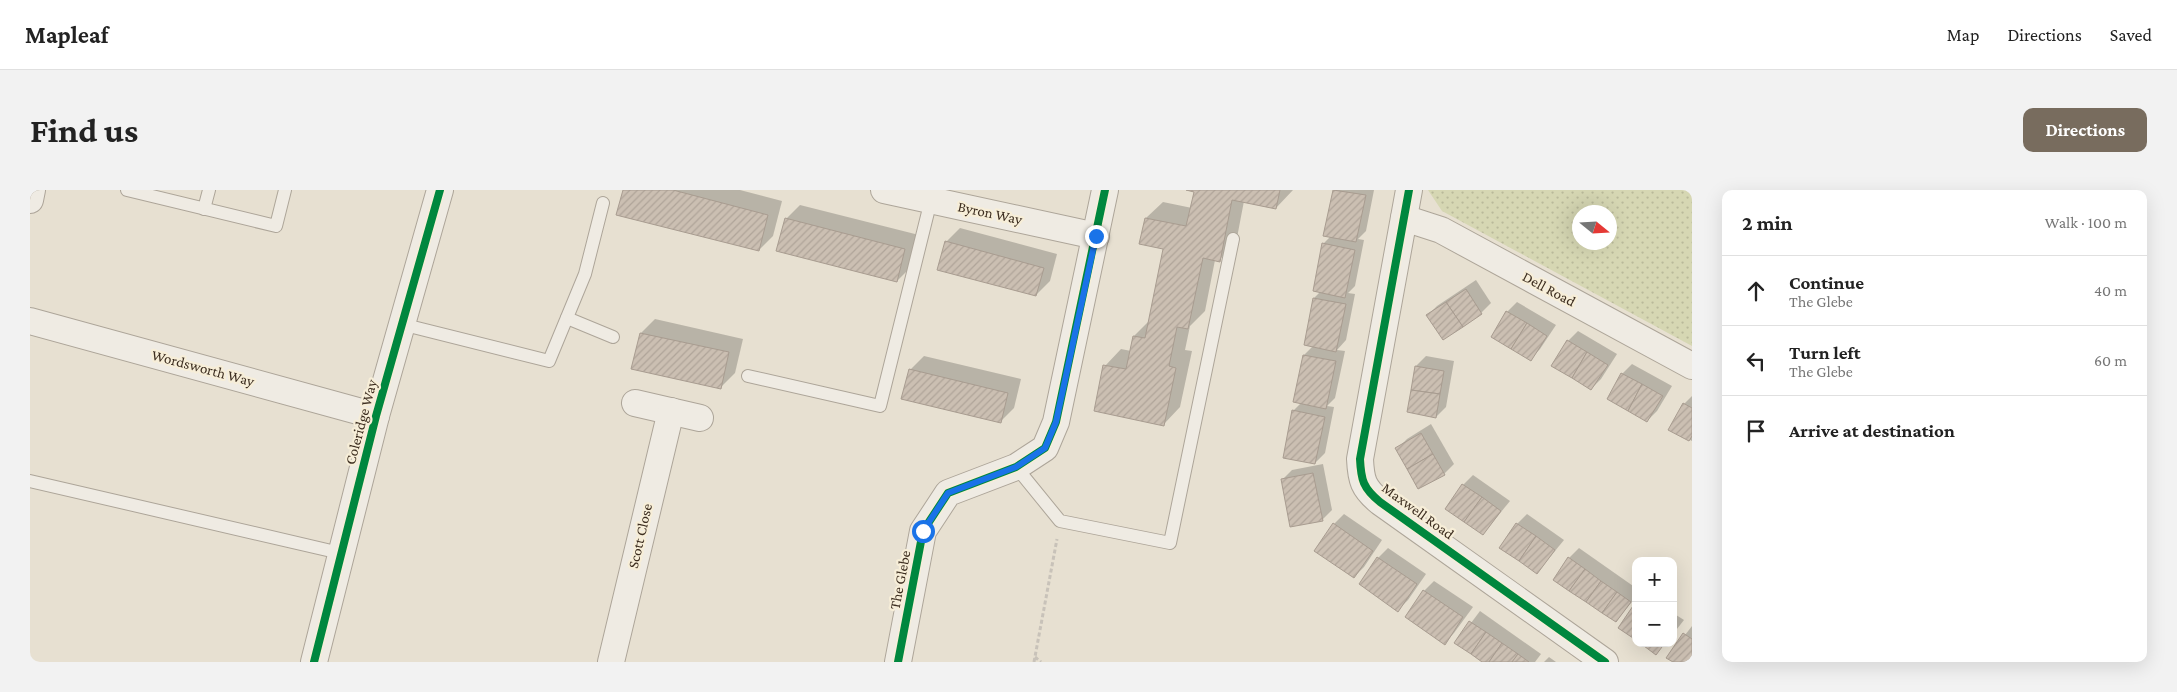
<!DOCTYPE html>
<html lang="en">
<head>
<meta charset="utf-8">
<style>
	body { margin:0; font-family:"Crimson Pro",serif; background:#f2f2f2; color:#222 }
	.controls { position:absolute; right:15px; bottom:15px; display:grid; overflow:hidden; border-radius:10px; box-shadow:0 5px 20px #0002 }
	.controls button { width:45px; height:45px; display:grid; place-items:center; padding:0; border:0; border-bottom:1px solid #e0e0e0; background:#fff; color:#222; font:25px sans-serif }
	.compass { position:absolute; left:1542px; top:15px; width:45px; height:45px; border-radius:50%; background:#fff; box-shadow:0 5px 20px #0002; rotate:108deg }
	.stop { position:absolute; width:15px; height:15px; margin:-11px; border:4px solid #1a73e8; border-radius:50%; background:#fff }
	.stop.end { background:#1a73e8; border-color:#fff; box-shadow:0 1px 5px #0008 }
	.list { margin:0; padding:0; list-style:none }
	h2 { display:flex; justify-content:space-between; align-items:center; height:65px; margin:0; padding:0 20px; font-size:21px }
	h2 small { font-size:16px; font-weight:400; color:#767676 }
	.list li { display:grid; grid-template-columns:32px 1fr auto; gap:15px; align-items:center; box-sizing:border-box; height:70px; padding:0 20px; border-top:1px solid #e0e0e0 }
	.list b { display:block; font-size:19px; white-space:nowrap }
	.list p { margin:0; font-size:16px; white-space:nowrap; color:#767676 }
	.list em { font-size:16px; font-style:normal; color:#767676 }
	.icon { flex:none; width:28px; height:28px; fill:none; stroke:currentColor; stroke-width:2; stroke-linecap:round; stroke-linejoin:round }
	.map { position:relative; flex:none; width:1662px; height:472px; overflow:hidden; border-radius:10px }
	header { display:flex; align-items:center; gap:30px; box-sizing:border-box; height:70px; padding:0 25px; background:#fff; border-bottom:1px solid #e0e0e0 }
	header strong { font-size:24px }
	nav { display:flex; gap:28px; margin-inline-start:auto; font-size:18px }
	.intro { display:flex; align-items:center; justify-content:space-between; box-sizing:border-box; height:120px; padding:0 30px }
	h1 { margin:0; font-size:35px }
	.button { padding:12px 22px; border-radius:10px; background:#786c5e; color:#fff; font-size:18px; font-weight:700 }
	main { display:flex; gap:30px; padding:0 30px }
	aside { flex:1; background:#fff; border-radius:10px; box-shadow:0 5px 20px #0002 }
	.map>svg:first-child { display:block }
	.grass { fill:url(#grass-dots); fill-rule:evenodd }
	.shadow { fill:#0003 }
	.building { fill:url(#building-hatch); stroke:#a89c90 }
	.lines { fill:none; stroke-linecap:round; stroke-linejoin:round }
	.service-casing { stroke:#ada599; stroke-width:14 }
	.minor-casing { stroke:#ada599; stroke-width:28 }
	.path { stroke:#c8c2b9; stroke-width:3; stroke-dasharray:4 2.5; stroke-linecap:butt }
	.service { stroke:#efebe3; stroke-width:12 }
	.minor { stroke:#efebe3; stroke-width:26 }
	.cycleway-casing { stroke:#f7eed8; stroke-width:11 }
	.cycleway { stroke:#00873e; stroke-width:8 }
	.route { stroke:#1a73e8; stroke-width:6 }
	.labels { text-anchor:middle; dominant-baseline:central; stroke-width:4.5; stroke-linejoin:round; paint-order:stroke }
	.street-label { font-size:15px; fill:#3d2e20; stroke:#f7eed8 }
</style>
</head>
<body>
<header>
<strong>Mapleaf</strong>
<nav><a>Map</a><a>Directions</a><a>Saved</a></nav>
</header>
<div class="intro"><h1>Find us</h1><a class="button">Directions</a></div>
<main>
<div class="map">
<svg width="1662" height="472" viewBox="0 0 1662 472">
	<defs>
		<pattern id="grass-dots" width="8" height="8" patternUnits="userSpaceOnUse" patternTransform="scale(1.25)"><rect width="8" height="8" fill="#d6d7b3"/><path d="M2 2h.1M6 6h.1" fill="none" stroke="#b9b99a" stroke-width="1.8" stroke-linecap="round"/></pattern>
		<pattern id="building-hatch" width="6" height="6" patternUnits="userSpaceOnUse" patternTransform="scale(1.25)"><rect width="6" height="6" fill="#cbbfb2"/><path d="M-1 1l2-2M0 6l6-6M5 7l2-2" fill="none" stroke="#afa499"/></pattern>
	</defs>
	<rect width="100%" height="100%" fill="#e7e0d1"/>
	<path class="grass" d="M1398,0H1662V156L1412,21ZM1550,22H1580V52H1550Z"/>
	<g class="shadow">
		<polygon points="594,0 710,0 752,11 743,46 729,60"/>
		<polygon points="1162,0 1263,0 1246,18 1214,11 1206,53 1189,70 1185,70 1175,121 1160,136 1155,160 1162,161 1150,217 1134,234 1075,176 1091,159 1101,161 1104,146 1120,130 1135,58 1116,28 1133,12 1162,18 1165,1"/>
		<polygon points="1304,0 1344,0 1336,41 1328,49 1334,50 1325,96 1318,103 1325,104 1316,150 1307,160 1315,161 1305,208 1297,216 1304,217 1295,263 1285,273 1263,221 1271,213 1274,165 1283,156 1284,108 1291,101 1293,54 1301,46 1295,45"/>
		<polygon points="770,15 889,45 881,77 867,91 756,29"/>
		<polygon points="930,38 1027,64 1020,91 1006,105 916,52"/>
		<polygon points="1446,90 1461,113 1451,123 1398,125 1407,116"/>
		<polygon points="1487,112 1526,135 1510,159 1501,169 1477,122"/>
		<polygon points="625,129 713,149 705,183 691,197 611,143"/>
		<polygon points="1548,141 1587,164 1571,189 1561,199 1538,151"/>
		<polygon points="894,166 991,189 984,218 970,232 880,180"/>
		<polygon points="1396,166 1424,171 1416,217 1406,227 1386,176"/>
		<polygon points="1602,174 1642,196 1627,221 1617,231 1578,209 1592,184"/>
		<polygon points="1662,206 1662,251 1640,239 1654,214"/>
		<polygon points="1401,234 1424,274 1414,284 1367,259 1377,249"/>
		<polygon points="1293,274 1302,320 1292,330 1252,290 1262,280"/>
		<polygon points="1443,285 1480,311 1453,344 1433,295"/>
		<polygon points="1314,324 1352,350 1334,377 1324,387 1304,334"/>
		<polygon points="1497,324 1534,350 1507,383 1471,357 1487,334"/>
		<polygon points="1358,358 1396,384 1378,410 1368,420 1330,394 1348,368"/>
		<polygon points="1549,358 1606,398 1606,407 1586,431 1539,368"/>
		<polygon points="1404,391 1443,417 1424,443 1415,453 1376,427 1394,401"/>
		<polygon points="1450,421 1511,464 1505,472 1455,472 1426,453"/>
		<polygon points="1643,423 1654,430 1643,444"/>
		<polygon points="1662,436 1662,472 1645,472 1638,467"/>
		<polygon points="1519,467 1526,472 1514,472"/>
	</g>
	<g class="building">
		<polygon points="593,0 643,0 738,25 729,61 586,25"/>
		<polygon points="1156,0 1250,0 1246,19 1202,10 1190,72 1173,68 1158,139 1147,137 1139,176 1146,178 1134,236 1064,221 1073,175 1096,179 1103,146 1115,148 1133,59 1109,54 1115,28 1156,36 1164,2"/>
		<polygon points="1303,0 1336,5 1326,52 1293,46"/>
		<polygon points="755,28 875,59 867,92 746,61"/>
		<polygon points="915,51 1014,78 1006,106 907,80"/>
		<polygon points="1292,53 1325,60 1315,108 1283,101"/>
		<polygon points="1436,99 1452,124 1433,137 1416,112"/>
		<polygon points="1283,108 1316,114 1306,162 1274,155"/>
		<polygon points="1416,112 1433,137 1413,150 1396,125"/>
		<polygon points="1476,121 1497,133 1481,159 1461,147"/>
		<polygon points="1497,133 1517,146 1501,171 1481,159"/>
		<polygon points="610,143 699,162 691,199 601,179"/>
		<polygon points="1537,150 1557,162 1542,188 1521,176"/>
		<polygon points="1557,162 1578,175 1561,200 1542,188"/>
		<polygon points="1273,165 1306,171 1296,219 1263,212"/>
		<polygon points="1385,176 1414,181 1410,204 1381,200"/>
		<polygon points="879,179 978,203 971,233 871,209"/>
		<polygon points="1591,183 1612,194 1598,221 1577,209"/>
		<polygon points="1612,194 1633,206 1617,232 1598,221"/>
		<polygon points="1381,200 1410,204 1406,228 1377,222"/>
		<polygon points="1653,213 1662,218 1662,246 1659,251 1638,240"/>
		<polygon points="1262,220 1295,227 1285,274 1253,268"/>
		<polygon points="1391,243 1403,264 1377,279 1365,258"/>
		<polygon points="1403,264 1415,285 1388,299 1377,279"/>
		<polygon points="1283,283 1293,331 1260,337 1251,289"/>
		<polygon points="1432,294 1452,307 1434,332 1415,319"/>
		<polygon points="1452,307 1471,321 1453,345 1434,332"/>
		<polygon points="1303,333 1343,361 1324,388 1284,361"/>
		<polygon points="1486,333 1506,346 1489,371 1469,358"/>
		<polygon points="1506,346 1525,360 1507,384 1489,371"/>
		<polygon points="1347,367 1387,394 1368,422 1329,394"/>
		<polygon points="1538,367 1555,379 1539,401 1523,390"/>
		<polygon points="1555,379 1571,391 1556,412 1539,401"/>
		<polygon points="1571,391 1587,402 1572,423 1556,412"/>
		<polygon points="1393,400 1433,427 1415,455 1375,427"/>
		<polygon points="1587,402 1601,412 1586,432 1572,423"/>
		<polygon points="1605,413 1606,414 1606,450 1588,438"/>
		<polygon points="1439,431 1456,442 1441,464 1424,453"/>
		<polygon points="1456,442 1472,453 1459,472 1452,472 1441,464"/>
		<polygon points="1653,443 1662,449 1662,472 1643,472 1636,468"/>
		<polygon points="1472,453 1488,464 1482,472 1459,472"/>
		<polygon points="1610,453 1635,453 1626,465"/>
		<polygon points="1488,464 1499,472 1482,472"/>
	</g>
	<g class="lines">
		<defs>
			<g id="service">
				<polyline points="97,0 246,36 255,0"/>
				<polyline points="174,19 179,0"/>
				<polyline points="537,128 583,147"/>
				<polyline points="371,134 519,171 555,84 573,13"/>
				<polyline points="718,186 850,216 901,10"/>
				<polyline points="986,277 1030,331 1140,353 1203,49"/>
				<polyline points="0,291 310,363"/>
			</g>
			<g id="minor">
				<polyline points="854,0 1066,46"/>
				<path d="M1379,0L1330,269C1331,290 1333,298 1350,312L1575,472"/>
				<polyline points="0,10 2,0"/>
				<polyline points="1374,28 1411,40 1662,176"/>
				<polyline points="0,131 346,226"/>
				<polyline points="605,213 670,228"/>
				<polyline points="284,472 346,226 410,0"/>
				<polyline points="581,472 641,221"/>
				<polyline points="868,472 893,341 918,303 986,277 1015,258 1026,232 1075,0"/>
			</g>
		</defs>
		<use href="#service" class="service-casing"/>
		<use href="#minor" class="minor-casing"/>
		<g class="path">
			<polyline points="1005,467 1011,472"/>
			<polyline points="1004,472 1027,349"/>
		</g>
		<use href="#service" class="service"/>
		<use href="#minor" class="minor"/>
		<defs>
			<g id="cycleway">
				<path d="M1379,0L1330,269C1331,290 1333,298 1350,312L1575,472"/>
				<polyline points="284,472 346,226 410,0"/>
				<polyline points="868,472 893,341 918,303 986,277 1015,258 1026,232 1075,0"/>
			</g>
		</defs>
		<use href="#cycleway" class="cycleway-casing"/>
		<use href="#cycleway" class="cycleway"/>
	</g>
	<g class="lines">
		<polyline class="route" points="893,341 918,303 986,277 1015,258 1026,232 1066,46"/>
	</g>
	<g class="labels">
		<g class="street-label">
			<text transform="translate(960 23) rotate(12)">Byron Way</text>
			<text transform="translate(1519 99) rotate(28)">Dell Road</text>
			<text transform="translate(173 178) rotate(15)">Wordsworth Way</text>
			<text transform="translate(331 232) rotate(-75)">Coleridge Way</text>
			<text transform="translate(1388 321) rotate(36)">Maxwell Road</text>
			<text transform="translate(610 346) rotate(-77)">Scott Close</text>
			<text transform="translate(870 390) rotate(-79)">The Glebe</text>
		</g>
	</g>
</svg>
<div class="controls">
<button>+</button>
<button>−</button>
</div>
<svg class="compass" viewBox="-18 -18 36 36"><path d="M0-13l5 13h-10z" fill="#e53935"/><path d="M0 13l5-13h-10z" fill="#767676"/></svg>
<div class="stop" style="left:893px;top:341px"></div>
<div class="stop end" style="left:1066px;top:46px"></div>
</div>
<aside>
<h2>2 min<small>Walk · 100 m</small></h2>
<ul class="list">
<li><svg class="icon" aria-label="ahead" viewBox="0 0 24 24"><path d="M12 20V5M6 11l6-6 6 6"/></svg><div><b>Continue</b><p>The Glebe</p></div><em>40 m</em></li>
<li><svg class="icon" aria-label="left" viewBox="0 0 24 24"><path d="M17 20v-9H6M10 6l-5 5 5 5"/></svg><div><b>Turn left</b><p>The Glebe</p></div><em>60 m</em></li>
<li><svg class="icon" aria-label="arrive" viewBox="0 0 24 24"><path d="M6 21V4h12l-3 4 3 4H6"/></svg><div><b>Arrive at destination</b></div></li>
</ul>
</aside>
</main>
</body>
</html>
